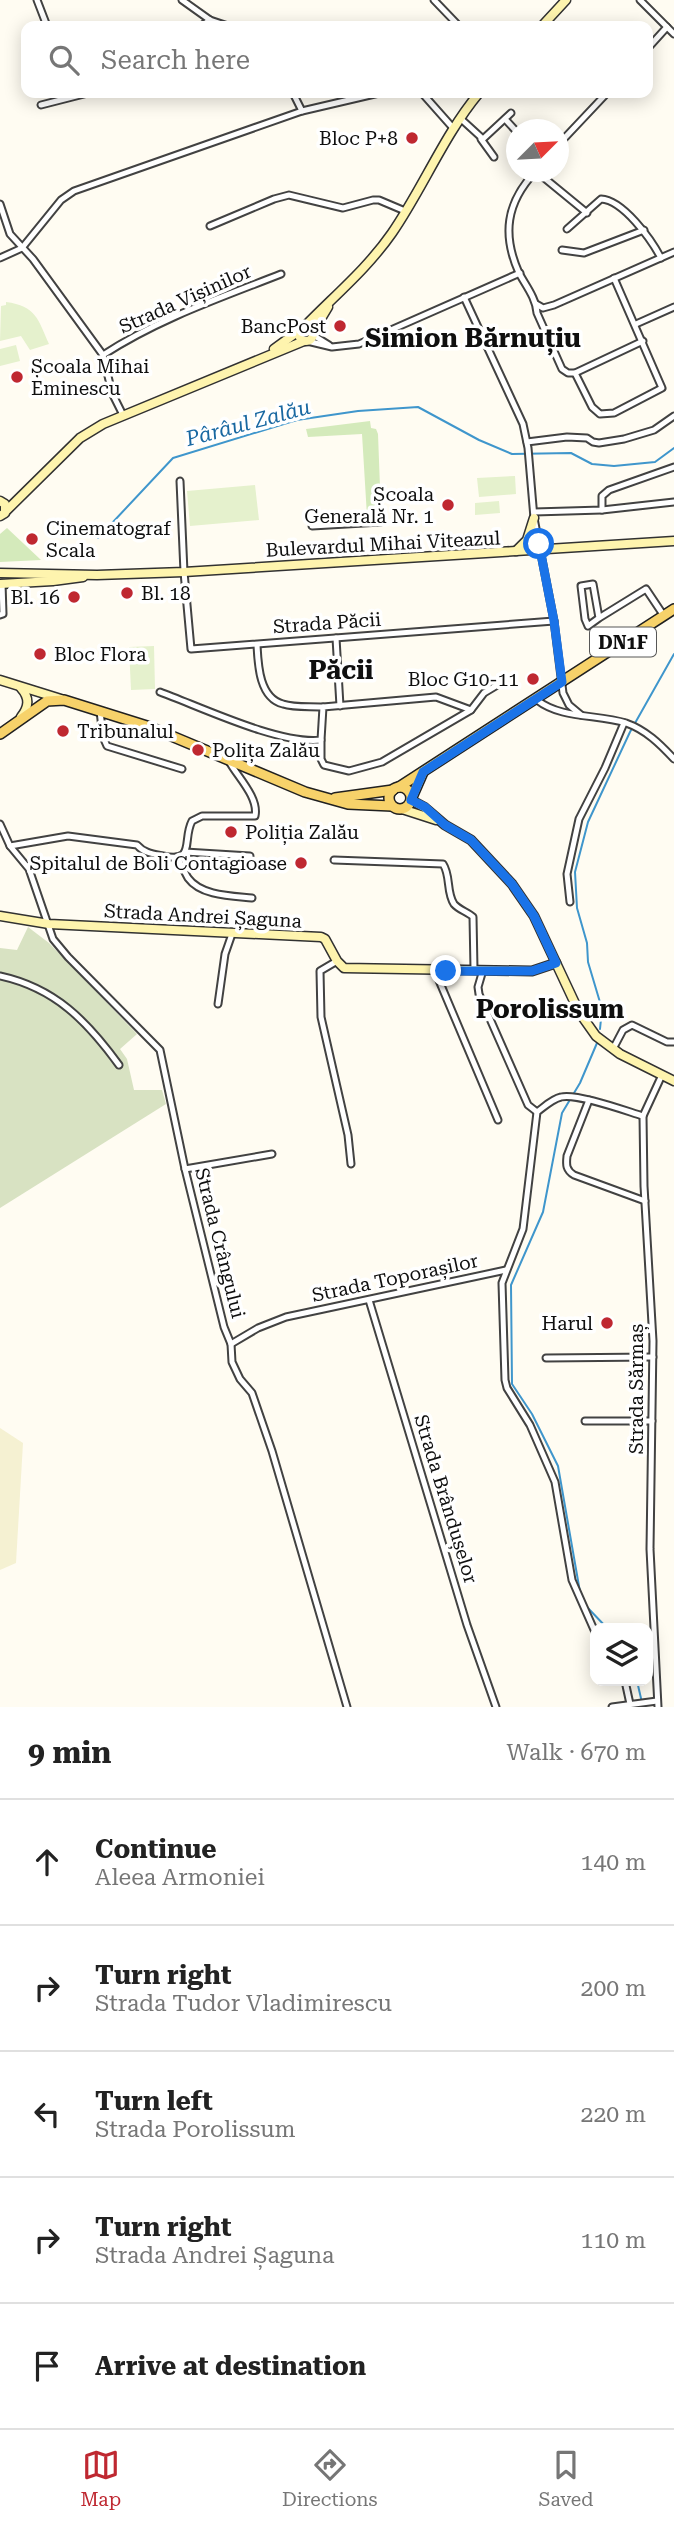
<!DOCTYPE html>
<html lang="en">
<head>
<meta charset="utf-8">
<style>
	body { margin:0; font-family:"Roboto Serif",serif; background:#f6f6f6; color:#222 }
	.controls { position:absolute; right:21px; bottom:21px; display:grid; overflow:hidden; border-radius:14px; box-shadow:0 4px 18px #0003 }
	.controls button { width:63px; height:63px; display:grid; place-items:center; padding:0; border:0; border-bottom:2px solid #e0e0e0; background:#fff; color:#222; font:35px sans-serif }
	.compass { position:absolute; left:506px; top:119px; width:63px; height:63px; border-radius:50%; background:#fff; box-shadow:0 4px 18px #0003; rotate:66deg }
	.stop { position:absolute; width:21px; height:21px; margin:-16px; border:5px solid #1a73e8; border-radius:50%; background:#fff }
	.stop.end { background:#1a73e8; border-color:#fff; box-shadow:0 2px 7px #0008 }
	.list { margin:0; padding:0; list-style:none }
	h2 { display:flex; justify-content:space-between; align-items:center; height:91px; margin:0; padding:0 28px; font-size:30px }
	h2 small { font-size:23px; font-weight:400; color:#767676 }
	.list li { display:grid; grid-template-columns:46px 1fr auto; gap:21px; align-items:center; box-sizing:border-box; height:126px; padding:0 28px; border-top:2px solid #e0e0e0 }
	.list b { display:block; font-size:26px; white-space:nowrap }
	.list p { margin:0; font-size:23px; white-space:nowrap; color:#767676 }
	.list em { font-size:23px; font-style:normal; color:#767676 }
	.icon { flex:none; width:38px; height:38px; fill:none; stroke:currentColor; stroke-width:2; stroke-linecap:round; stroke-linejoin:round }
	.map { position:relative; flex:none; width:674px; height:1707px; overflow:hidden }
	.search { position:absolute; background:#fff; box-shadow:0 4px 18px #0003; left:21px; right:21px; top:21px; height:77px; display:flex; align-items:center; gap:18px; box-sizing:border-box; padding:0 24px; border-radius:14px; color:#767676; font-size:26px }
	.sheet { height:721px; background:#fff }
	nav { display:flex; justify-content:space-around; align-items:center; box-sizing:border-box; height:98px; border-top:2px solid #e0e0e0; background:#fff; font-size:19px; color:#767676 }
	nav a { display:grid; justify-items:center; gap:4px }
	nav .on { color:#bf2831 }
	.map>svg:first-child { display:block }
	.farmland { fill:#f5f1d2 }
	.green { fill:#d4eabb }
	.cemetery { fill:#d8e2c2 }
	.pitch { fill:#e5f1cd }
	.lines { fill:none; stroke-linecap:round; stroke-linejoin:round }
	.stream { stroke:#3f96cc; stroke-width:2 }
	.street-casing { stroke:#424242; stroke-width:9 }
	.secondary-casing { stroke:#313131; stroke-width:11 }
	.primary-casing { stroke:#202020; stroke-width:12 }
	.street { stroke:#fff; stroke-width:5 }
	.secondary { stroke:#fef4ae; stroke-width:8 }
	.primary { stroke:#f7d26a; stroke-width:9 }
	.route { stroke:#1a73e8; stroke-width:9 }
	.poi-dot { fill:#bf2831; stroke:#fff; stroke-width:2.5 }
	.labels { text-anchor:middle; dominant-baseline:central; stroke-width:7; stroke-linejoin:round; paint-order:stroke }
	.shield { fill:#fff; stroke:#575757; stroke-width:2 }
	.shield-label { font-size:18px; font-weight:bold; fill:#0f0f0f }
	.poi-label { font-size:19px; fill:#0f0f0f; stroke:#fff; text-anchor:end }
	.street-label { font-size:19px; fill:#0f0f0f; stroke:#fff }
	.water-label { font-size:21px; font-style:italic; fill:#1968a1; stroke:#fff }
	.district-label { font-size:26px; font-weight:bold; fill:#0f0f0f; stroke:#fff }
</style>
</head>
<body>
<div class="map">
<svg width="674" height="1707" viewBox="0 0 674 1707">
	<rect width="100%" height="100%" fill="#fffcf2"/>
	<polygon class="farmland" points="0,1428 23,1443 16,1563 0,1570"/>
	<g class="green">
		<polygon points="370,421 371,428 376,429 378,434 381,514 367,516 362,434 308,437 306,429"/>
		<polygon points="7,528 41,560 0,562 0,534"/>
	</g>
	<polygon class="cemetery" points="28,927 49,943 137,1034 120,1049 127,1059 134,1090 162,1090 166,1104 0,1208 0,948 17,950"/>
	<g class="pitch">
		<path d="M6,302C36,306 38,319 49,344L30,350L21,336L0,341L1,306L6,305Z"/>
		<polygon points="16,345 20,361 0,366 0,349"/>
		<polygon points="515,476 516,494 479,497 477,478"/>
		<polygon points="255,485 259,520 190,526 187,491"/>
		<polygon points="499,501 500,513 475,515 475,503"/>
		<polygon points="154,646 155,689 131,690 129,647"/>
	</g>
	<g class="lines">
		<g class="stream">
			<polyline points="98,538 173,458 297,420 358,411 418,407 479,440 512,454 571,453 592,464 614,466 655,462 674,448"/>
			<polyline points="600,1029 602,1009 588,962 587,943 577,908 575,872 588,822 630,732 674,654"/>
			<polyline points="580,1592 558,1466 532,1414 512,1384 511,1285 543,1212 562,1113 580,1083 597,1043"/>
			<polyline points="586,1606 607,1628"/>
			<polyline points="637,1681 643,1707"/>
		</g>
		<defs>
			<g id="street">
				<polyline points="37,0 47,26"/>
				<polyline points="182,0 210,20 228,26"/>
				<polyline points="434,0 459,26"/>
				<polyline points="640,0 674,34"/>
				<polyline points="201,26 210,20"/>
				<polyline points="648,48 667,27"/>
				<polyline points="293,93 302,111"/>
				<polyline points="422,93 453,128"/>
				<polyline points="41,105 88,93"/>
				<polyline points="460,118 483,139 511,113"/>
				<polyline points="505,119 516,131"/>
				<polyline points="481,139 494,157"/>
				<polyline points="558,145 607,93"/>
				<path d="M535,172C506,203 502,235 519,273C526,286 536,298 537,313L562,369L568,373H575L643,341"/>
				<polyline points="537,172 587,213"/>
				<polyline points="0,204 10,234 33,259 103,355 112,393 123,415"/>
				<polyline points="210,226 274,199 289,195 343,208 373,200 379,200 405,211"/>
				<path d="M567,229L601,199C623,200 651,239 661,258"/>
				<polyline points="562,250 584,253 644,230"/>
				<polyline points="0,258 22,248 61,200 74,191 302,111 379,93"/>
				<polyline points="464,297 523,424 528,448 534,518 554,621 563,693 569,705 581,715"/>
				<polyline points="536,304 543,308 554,305 674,252"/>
				<polyline points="636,324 674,307"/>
				<polyline points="313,335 329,345"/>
				<polyline points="307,341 332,347 359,344 520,273"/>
				<path d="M103,355C158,319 220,298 281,274"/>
				<polyline points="575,373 592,407 600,414 614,413 662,388 614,278"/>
				<polyline points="527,442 567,437 587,438 593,442 599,443 624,439 654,430 674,416"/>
				<polyline points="180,481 184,572 191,649 554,621"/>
				<polyline points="602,510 602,496 609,490 674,467"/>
				<polyline points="534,512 602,510 674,502"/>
				<polyline points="312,526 381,522"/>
				<polyline points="0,615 3,614 2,583"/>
				<polyline points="599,618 588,626 585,619 581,586 593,584 599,618 646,589 664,616"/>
				<polyline points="336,638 340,706"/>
				<path d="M257,645C258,664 259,698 283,704C295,708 310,706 323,707"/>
				<path d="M160,692C201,707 280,745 321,740L323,707L436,697L471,710"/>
				<path d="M537,700C561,719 597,714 626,723C646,730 660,744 674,759"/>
				<polyline points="100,711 103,737 107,746 182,769"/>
				<polyline points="321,740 321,759 324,765 349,771 382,762 471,710 484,693 499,684"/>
				<polyline points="0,824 10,846 29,869 53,939 68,957 160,1050 185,1169 224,1327 231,1344 232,1362 240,1379 252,1393 272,1451 347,1707"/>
				<path d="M10,846L68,836L137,845C144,853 153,854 163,856C196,863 182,840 192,821L202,816H255C259,798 238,777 230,763"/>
				<polyline points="185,852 250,856"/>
				<path d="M177,857C181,864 184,871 188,878C201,896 232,896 252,898"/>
				<path d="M334,860L443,864C451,876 446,892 454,904C459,910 468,912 473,917L474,969"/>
				<polyline points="570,902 567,874 579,819 605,768 624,723"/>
				<polyline points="337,961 320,971 321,1017 348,1135 351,1164"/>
				<polyline points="483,970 478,987 479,994 528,1105 537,1112"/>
				<polyline points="435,971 498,1120"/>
				<path d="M0,976C55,988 87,1021 119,1065"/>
				<polyline points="218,1004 225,954 232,934"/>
				<polyline points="613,1049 623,1030 632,1025 667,1042 674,1042"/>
				<path d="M589,1100L567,1156C566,1165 566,1170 574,1175L645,1201"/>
				<polyline points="185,1169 272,1154"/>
				<polyline points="369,1300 467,1625 496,1707"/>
				<polyline points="231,1344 258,1328 286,1317 506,1270"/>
				<polyline points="546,1358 653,1357"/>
				<polyline points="585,1421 652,1421"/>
				<path d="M595,1632L572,1580L555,1482L530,1425L507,1388L505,1380L502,1283L523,1229L537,1112C544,1107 552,1099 561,1097C577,1093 626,1111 643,1116"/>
				<polyline points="625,1681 630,1704"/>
				<polyline points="612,1707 657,1701"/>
				<polyline points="658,1707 650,1549 653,1341 644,1186 643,1116 662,1075"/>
			</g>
			<g id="secondary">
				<polyline points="542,26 566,0"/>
				<path d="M304,327C334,296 367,269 392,233C423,188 444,135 479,93"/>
				<circle cx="306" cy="334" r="7"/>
				<polyline points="313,332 328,307"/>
				<polyline points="274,349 300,330"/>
				<polyline points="0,501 5,504 5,513 0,516"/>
				<polyline points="6,511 80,438 103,424 304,341"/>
				<polyline points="516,551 527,540 534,518"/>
				<polyline points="0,573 97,575 184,572 674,541"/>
				<polyline points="0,584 53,581 83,577"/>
				<polyline points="0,680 61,699"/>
				<path d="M21,717C29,707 30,698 21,688"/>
				<polyline points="411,800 424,807 445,825 471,840 512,884 534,916 579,1012 596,1036 620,1054 674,1081"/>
				<polyline points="402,809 436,820"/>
				<polyline points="0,916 49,924 321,937 325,939 337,961 344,968 532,971 556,963"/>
			</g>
			<g id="primary">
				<polyline points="0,734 47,701 64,700 150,727 305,792 348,804 392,806"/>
				<circle cx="400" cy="798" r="11"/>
				<polyline points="399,787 674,609"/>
				<polyline points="412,797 423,772"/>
				<polyline points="335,798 393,790"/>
			</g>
		</defs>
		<use href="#street" class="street-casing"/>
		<use href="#secondary" class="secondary-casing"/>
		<use href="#primary" class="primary-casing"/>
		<use href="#street" class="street"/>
		<use href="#secondary" class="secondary"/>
		<use href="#primary" class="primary"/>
	</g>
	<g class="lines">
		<polyline class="route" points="446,971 532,971 556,963 534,916 512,884 471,840 445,825 425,807 411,800 423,772 562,682 554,621 539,544"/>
	</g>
	<g class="poi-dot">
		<circle cx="412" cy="138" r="7"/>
		<circle cx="340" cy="326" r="7"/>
		<circle cx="17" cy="377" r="7"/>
		<circle cx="448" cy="505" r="7"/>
		<circle cx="32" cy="539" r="7"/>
		<circle cx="127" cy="593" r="7"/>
		<circle cx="74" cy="597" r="7"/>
		<circle cx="40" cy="654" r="7"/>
		<circle cx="533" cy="679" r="7"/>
		<circle cx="63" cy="731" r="7"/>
		<circle cx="198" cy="750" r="7"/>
		<circle cx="231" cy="832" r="7"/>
		<circle cx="301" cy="863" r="7"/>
		<circle cx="607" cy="1323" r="7"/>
	</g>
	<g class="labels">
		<rect class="shield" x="590" y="627.5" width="66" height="29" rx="5"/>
		<g class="shield-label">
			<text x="623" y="642">DN1F</text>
		</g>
		<g class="poi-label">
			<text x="398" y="138">Bloc P+8</text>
			<text x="326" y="326">BancPost</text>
			<text x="31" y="366" text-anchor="start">Școala Mihai<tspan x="31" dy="22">Eminescu</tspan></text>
			<text x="434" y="494">Școala<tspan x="434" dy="22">Generală Nr. 1</tspan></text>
			<text x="46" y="528" text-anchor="start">Cinematograf<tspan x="46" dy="22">Scala</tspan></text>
			<text x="141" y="593" text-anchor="start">Bl. 18</text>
			<text x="60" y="597">Bl. 16</text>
			<text x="54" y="654" text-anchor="start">Bloc Flora</text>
			<text x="519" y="679">Bloc G10-11</text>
			<text x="77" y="731" text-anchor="start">Tribunalul</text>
			<text x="212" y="750" text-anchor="start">Polița Zalău</text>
			<text x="245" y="832" text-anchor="start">Poliția Zalău</text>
			<text x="287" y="863">Spitalul de Boli Contagioase</text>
			<text x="593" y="1323">Harul</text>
		</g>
		<g class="street-label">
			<text transform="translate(185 299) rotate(-24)">Strada Vișinilor</text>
			<text transform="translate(383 544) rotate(-3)">Bulevardul Mihai Viteazul</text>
			<text transform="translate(327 623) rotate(-4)">Strada Păcii</text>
			<text transform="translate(203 916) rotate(3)">Strada Andrei Șaguna</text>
			<text transform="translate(220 1243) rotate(76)">Strada Crângului</text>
			<text transform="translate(395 1278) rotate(-12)">Strada Toporașilor</text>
			<text transform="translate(636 1389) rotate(-90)">Strada Sărmaș</text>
			<text transform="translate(446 1499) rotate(73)">Strada Brândușelor</text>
		</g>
		<g class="water-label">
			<text transform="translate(248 423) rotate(-15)">Pârâul Zalău</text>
		</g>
		<g class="district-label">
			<text x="473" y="338">Simion Bărnuțiu</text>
			<text x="341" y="670">Păcii</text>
			<text x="550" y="1009">Porolissum</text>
		</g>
	</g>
</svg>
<div class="controls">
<button><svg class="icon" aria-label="layers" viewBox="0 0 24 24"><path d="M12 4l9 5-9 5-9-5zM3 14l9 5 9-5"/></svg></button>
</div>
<svg class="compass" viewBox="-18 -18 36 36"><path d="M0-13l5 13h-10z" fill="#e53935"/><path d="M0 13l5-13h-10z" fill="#767676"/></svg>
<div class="stop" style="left:539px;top:544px"></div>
<div class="stop end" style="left:446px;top:971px"></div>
<div class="search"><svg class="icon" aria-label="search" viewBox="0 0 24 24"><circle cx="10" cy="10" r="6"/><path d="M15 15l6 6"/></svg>Search here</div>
</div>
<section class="sheet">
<h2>9 min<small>Walk · 670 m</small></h2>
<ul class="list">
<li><svg class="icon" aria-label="ahead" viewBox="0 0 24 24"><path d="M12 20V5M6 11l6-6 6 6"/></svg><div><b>Continue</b><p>Aleea Armoniei</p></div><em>140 m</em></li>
<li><svg class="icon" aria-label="right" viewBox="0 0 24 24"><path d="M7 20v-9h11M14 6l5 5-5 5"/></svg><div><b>Turn right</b><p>Strada Tudor Vladimirescu</p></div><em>200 m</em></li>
<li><svg class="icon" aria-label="left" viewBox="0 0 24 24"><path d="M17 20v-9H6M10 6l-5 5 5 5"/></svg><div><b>Turn left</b><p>Strada Porolissum</p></div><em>220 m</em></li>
<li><svg class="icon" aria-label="right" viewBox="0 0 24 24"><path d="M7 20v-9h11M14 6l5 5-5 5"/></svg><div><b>Turn right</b><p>Strada Andrei Șaguna</p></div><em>110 m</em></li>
<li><svg class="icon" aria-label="arrive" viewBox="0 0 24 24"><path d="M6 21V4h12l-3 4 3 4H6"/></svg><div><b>Arrive at destination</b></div></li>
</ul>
</section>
<nav>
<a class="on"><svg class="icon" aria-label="map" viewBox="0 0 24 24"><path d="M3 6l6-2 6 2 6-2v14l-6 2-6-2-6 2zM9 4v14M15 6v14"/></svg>Map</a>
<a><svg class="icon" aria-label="directions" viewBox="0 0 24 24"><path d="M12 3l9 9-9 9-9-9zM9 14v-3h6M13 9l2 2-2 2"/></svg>Directions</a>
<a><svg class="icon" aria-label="saved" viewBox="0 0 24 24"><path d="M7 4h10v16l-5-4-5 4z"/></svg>Saved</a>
</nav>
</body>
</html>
